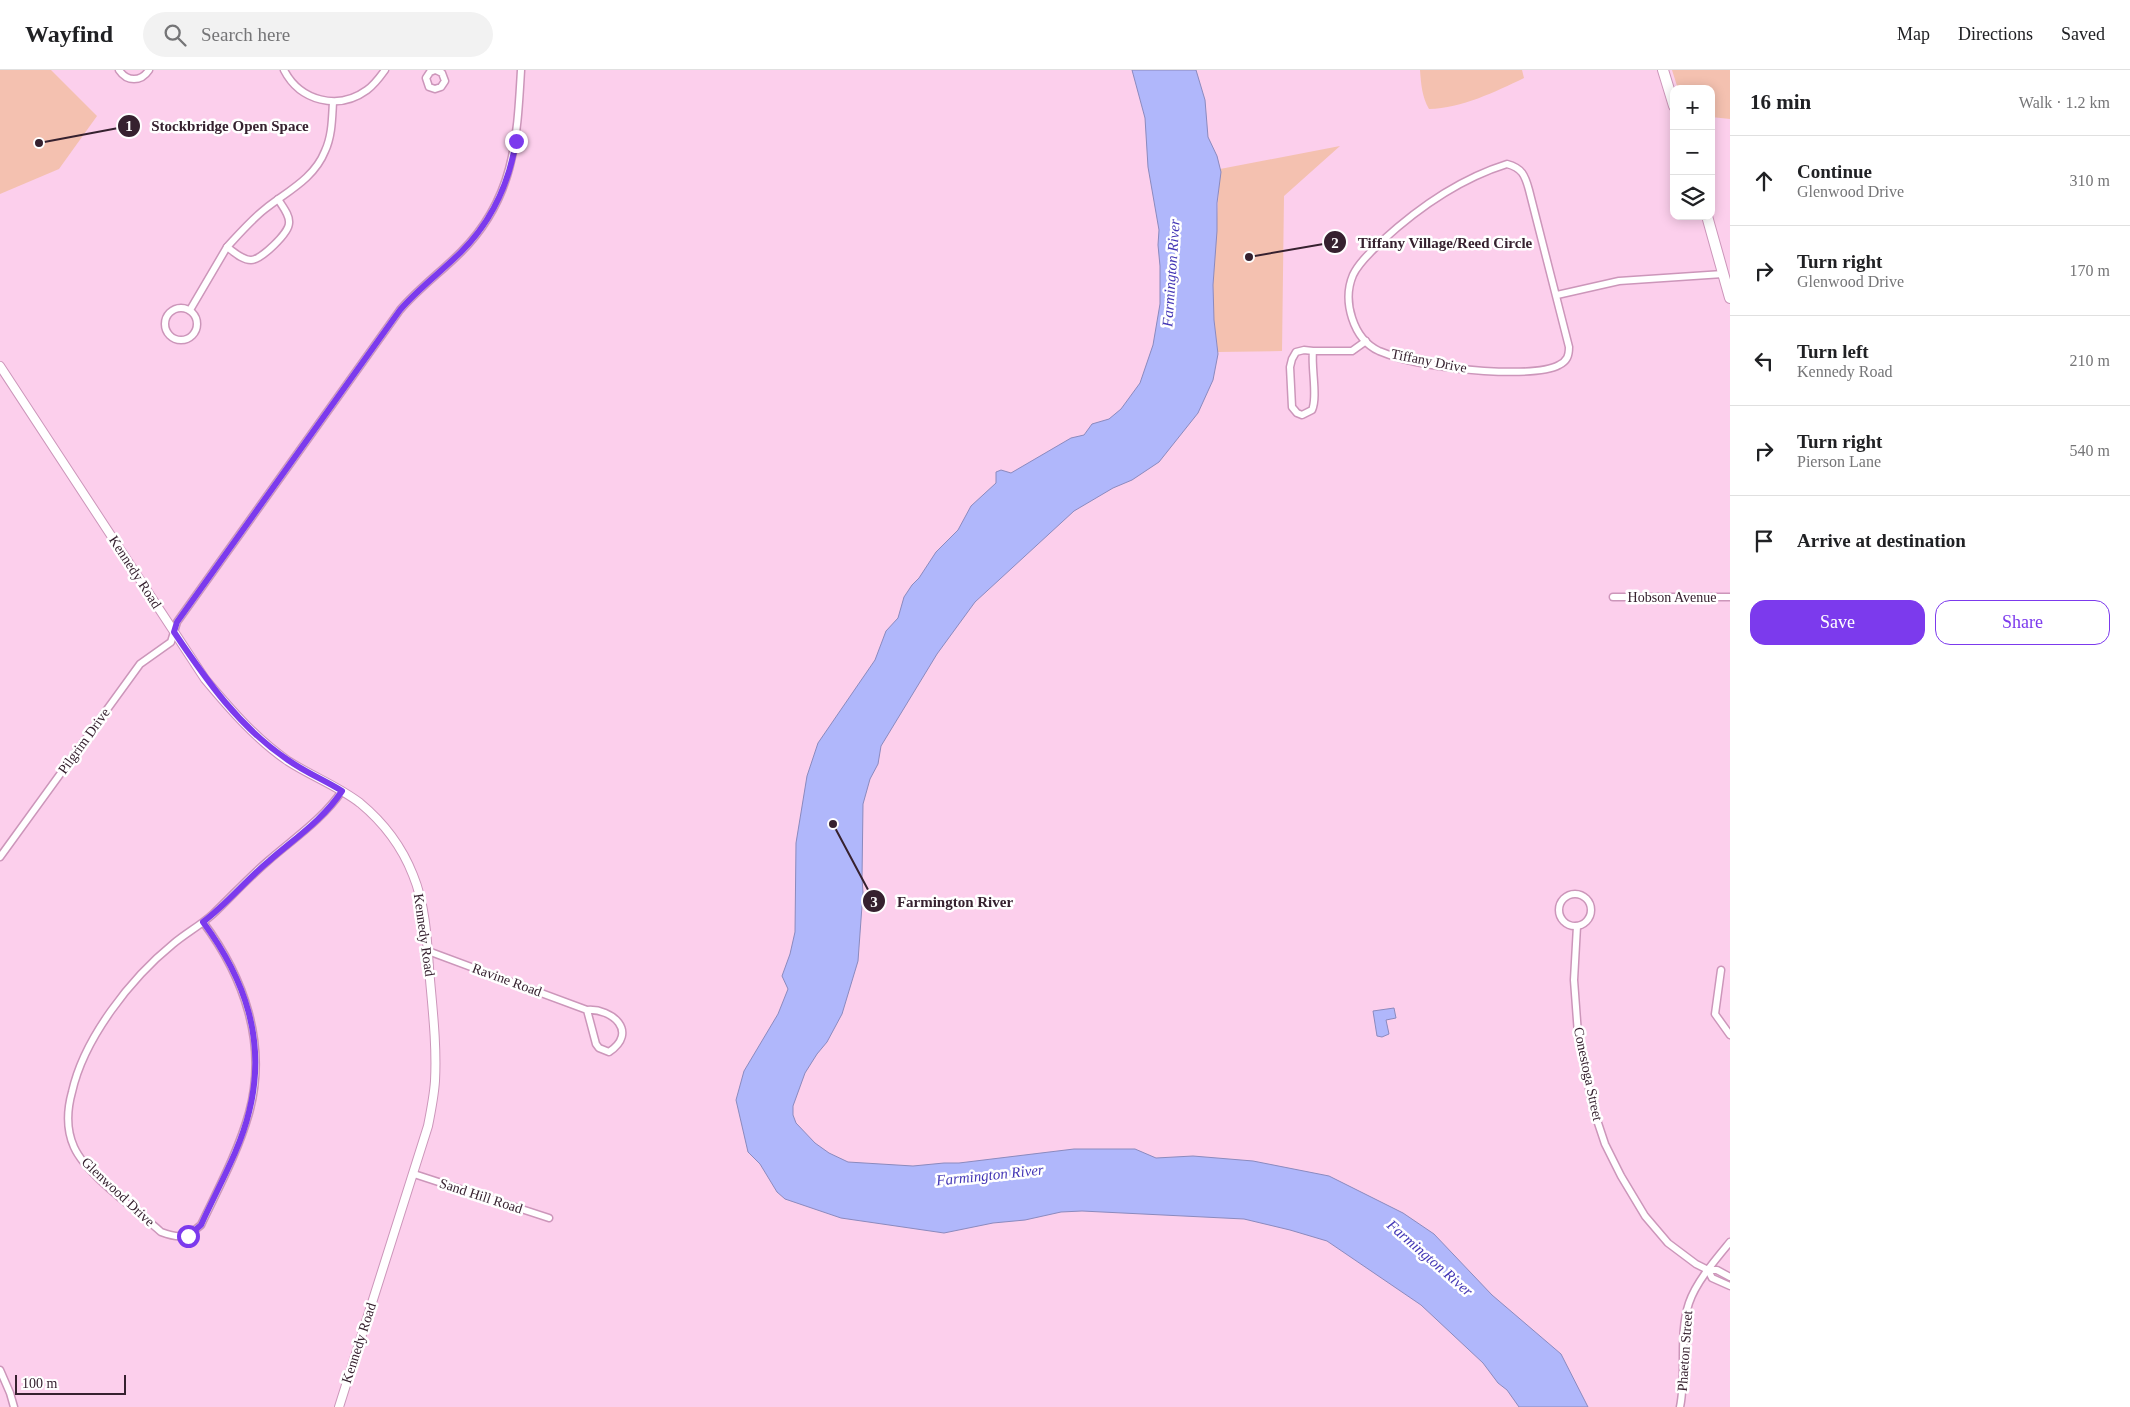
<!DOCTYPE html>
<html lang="en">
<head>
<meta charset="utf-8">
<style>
	body { margin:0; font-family:"Times New Roman",serif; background:#f2f2f2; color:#202124 }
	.controls { position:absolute; right:15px; top:15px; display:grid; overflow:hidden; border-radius:10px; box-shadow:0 2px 12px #0003 }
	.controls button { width:45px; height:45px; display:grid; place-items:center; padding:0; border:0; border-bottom:1px solid #e0e0e0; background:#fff; color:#202124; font:25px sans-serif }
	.scale { position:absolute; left:15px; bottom:12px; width:111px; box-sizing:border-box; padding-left:5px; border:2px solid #36212f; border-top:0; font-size:14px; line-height:18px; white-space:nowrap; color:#36212f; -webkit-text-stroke:4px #fff; paint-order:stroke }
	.stop { position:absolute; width:15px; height:15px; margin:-11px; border:4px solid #7c3aed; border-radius:50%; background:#fff }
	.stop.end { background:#7c3aed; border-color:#fff; box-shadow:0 1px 5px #0008 }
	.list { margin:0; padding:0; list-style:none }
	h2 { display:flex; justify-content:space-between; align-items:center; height:65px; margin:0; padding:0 20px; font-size:21px }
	h2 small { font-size:16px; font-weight:400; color:#757577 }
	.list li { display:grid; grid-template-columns:32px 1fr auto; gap:15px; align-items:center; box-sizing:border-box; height:90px; padding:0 20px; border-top:1px solid #e0e0e0 }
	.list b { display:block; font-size:19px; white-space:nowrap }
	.list p { margin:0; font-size:16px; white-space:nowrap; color:#757577 }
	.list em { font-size:16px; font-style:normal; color:#757577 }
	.actions { display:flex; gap:10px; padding:15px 20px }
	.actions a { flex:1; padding:11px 0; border:1px solid #7c3aed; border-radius:15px; text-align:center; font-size:18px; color:#7c3aed }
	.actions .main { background:#7c3aed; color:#fff }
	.icon { flex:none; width:28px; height:28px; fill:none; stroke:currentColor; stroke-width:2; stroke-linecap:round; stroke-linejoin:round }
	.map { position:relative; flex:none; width:1730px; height:1337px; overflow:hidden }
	header { display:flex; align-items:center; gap:30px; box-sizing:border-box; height:70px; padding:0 25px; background:#fff; border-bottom:1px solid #e0e0e0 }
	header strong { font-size:24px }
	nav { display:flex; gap:28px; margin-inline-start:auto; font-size:18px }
	.search { width:350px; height:45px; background:#f2f2f2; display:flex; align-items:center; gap:12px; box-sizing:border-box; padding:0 18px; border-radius:28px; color:#757577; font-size:19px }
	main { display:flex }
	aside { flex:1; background:#fff }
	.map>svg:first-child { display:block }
	.green { fill:#f4c1b0 }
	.water { fill:#b0b7fb; stroke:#8b8abe }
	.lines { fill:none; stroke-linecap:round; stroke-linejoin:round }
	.minor-casing { stroke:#cc96ba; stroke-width:9 }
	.tertiary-casing { stroke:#cc96ba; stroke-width:10 }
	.primary-casing { stroke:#cc96ba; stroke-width:12 }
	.minor { stroke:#fff; stroke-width:6 }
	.tertiary { stroke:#fff; stroke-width:8 }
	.primary { stroke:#fff; stroke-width:10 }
	.route { stroke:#7c3aed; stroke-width:6 }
	.labels { text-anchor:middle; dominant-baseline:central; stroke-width:5; stroke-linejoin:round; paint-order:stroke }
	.street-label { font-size:14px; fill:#36212f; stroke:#fff }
	.water-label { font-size:15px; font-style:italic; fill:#4336b5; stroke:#fff }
	.leader { fill:none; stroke:#36212f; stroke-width:2 }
	.callout-dot { fill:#36212f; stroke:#fff; stroke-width:2 }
	.mark-label { font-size:15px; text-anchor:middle; font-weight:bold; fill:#fff }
	.callout-label { font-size:15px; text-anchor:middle; font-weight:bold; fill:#36212f; stroke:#fff; stroke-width:5; stroke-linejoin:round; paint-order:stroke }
</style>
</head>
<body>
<header>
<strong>Wayfind</strong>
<div class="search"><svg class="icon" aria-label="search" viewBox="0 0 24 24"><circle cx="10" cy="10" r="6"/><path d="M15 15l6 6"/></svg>Search here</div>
<nav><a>Map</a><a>Directions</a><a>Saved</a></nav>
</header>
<main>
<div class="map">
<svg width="1730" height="1337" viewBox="0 0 1730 1337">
	<rect width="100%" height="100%" fill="#fccfec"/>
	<g class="green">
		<polygon points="0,0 51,0 97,46 59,99 0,124"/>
		<path d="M1420,0H1522L1524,8C1495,22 1462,38 1429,39C1422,27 1421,14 1420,0Z"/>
		<polygon points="1672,0 1730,0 1730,49 1711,47 1711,19 1678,19"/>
		<polygon points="1340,76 1284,126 1282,281 1218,282 1214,250 1213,215 1220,99"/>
	</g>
	<g class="water">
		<polygon points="1132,0 1196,0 1205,30 1208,67 1217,86 1221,102 1217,133 1217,161 1213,215 1214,250 1218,284 1213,310 1198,343 1159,392 1132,410 1113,418 1074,441 975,532 937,584 881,676 878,694 870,709 863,734 862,808 863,822 858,891 842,944 827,972 817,984 805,1003 793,1036 793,1045 796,1053 815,1073 829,1083 848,1092 913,1096 944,1093 959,1093 1074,1079 1135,1079 1156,1088 1193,1086 1253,1091 1329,1106 1403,1143 1434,1164 1492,1225 1561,1284 1588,1337 1519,1337 1507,1320 1498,1313 1483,1293 1421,1235 1327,1171 1290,1160 1244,1149 1082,1141 1061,1142 1025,1150 993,1153 944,1163 841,1148 785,1129 777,1122 760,1094 748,1082 736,1030 744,1001 778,944 788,919 782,906 790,884 795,862 796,773 807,706 818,673 875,590 886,561 898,548 904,527 912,515 919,508 936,482 958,460 971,436 996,413 996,402 1001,400 1011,403 1071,368 1084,365 1092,354 1109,349 1121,339 1140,313 1153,275 1160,234 1160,196 1158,175 1159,160 1148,97 1145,48"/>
		<polygon points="1394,938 1396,948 1386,950 1389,964 1382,967 1377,966 1373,941"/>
	</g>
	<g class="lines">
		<defs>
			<g id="minor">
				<path d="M119,0C127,12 141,12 149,0"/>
				<path d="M284,0C300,31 338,41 367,20C374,15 380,7 385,0"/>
				<polyline points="435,0 430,2 426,8 429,17 435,19 441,17 445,11 442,3 436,0"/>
				<path d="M1507,94C1522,98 1525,105 1529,120L1569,277C1569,286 1567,291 1559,295C1543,304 1502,302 1484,301C1453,299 1407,293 1379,281C1353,269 1342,231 1353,205C1359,192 1372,181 1382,171C1419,137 1459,109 1507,94Z"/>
				<path d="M227,177C234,182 242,190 251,190C261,190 289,163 289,153C290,145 282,136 278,129"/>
				<polyline points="1557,225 1619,211 1723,204"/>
				<circle cx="181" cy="254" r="16"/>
				<path d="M190,240L227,177C239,164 251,150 265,139C286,122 314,109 325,81C332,66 332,49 333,32"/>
				<path d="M1313,281L1304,280L1296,282L1292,289L1290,297L1292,337L1297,343L1302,345L1312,340C1318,327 1311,298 1313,281H1352L1366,271"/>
				<polyline points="1613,527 1730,527"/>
				<path d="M0,787L140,594L171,572L177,552L400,240C419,218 441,202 461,182C514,129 517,71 521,0"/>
				<circle cx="1575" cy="840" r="16"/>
				<path d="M203,852C244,907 268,974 249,1043C238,1082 218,1119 201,1155C186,1168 180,1169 161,1162C137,1140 87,1106 74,1077C66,1059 67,1040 72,1022C84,968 131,908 173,874C186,863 201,855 213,844C231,827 248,808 268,791C293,769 322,750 342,721"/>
				<polyline points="1577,856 1574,910 1578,964 1593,1038 1605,1074 1621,1106 1645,1146 1668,1173 1696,1194 1708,1200 1717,1200 1730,1207"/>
				<path d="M428,881L587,940C612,938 639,962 609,982L599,978L596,974L587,940"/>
				<polyline points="1721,900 1715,944 1730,965"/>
				<polyline points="414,1104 549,1148"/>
				<polyline points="1708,1200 1712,1208 1730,1216"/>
				<polyline points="0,1300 10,1323 14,1337"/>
				<path d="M1680,1337C1687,1303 1678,1266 1689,1233C1696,1212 1716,1189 1730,1172"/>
			</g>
			<path id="tertiary" d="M0,296L205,609C230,639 256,669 288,691C311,706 338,716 360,733C383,752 402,777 413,805C425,834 427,867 429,898C432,935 437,973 435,1011C434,1026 431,1041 428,1056L339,1337"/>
			<g id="primary">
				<polyline points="1663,0 1674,36"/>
				<polyline points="1707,146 1730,228"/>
			</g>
		</defs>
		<use href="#minor" class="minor-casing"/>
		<use href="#tertiary" class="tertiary-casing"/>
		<use href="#primary" class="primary-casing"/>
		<use href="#minor" class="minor"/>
		<use href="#tertiary" class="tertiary"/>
		<use href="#primary" class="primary"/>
	</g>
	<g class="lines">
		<path class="route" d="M188,1166L201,1155C217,1119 240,1080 249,1042C267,971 245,909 203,852C227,834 246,810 269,791C294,769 323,750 342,721C324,710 305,702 288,690C239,657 207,611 174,562L177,552L400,240C419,218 441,202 461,182C492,151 509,114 516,71"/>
	</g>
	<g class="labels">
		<g class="street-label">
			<text transform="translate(1429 291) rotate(11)">Tiffany Drive</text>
			<text transform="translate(135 502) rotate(57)">Kennedy Road</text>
			<text x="1672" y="527">Hobson Avenue</text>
			<text transform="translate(84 671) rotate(-54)">Pilgrim Drive</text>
			<text transform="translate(424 865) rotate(82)">Kennedy Road</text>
			<text transform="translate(507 910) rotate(20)">Ravine Road</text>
			<text transform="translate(1588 1004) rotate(78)">Conestoga Street</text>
			<text transform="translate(118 1122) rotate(43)">Glenwood Drive</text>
			<text transform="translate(481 1126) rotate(18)">Sand Hill Road</text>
			<text transform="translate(359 1273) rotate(-72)">Kennedy Road</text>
			<text transform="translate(1685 1281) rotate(-86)">Phaeton Street</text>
		</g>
		<g class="water-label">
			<text transform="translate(1171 203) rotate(-86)">Farmington River</text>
			<text transform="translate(990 1105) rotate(-6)">Farmington River</text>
			<text transform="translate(1430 1188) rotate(41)">Farmington River</text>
		</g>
	</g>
	<path class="leader" d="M39 73L129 56M1249 187L1335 172M833 754L874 831"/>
	<g class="callout-dot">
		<circle cx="39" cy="73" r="5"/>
		<circle cx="1249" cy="187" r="5"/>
		<circle cx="833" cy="754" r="5"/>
		<circle cx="129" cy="56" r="12"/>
		<circle cx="1335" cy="172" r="12"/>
		<circle cx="874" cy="831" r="12"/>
	</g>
	<g class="mark-label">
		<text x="129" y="61">1</text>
		<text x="1335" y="178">2</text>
		<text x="874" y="837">3</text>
	</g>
	<g class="callout-label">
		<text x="230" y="61">Stockbridge Open Space</text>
		<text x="1445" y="178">Tiffany Village/Reed Circle</text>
		<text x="955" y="837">Farmington River</text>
	</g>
</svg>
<div class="controls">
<button>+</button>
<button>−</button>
<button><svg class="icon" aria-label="layers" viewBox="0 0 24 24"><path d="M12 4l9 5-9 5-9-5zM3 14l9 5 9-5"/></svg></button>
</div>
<div class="scale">100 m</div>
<div class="stop" style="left:188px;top:1166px"></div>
<div class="stop end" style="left:516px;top:71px"></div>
</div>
<aside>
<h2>16 min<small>Walk · 1.2 km</small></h2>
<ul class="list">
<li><svg class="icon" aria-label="ahead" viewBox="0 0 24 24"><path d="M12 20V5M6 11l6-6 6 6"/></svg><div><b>Continue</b><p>Glenwood Drive</p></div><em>310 m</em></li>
<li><svg class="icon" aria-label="right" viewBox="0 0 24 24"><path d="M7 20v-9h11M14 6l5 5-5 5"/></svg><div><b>Turn right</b><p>Glenwood Drive</p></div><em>170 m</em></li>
<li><svg class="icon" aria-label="left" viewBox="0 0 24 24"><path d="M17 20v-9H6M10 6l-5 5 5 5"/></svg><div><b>Turn left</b><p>Kennedy Road</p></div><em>210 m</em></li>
<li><svg class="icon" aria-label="right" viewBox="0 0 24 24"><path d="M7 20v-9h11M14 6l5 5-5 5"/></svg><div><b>Turn right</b><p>Pierson Lane</p></div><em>540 m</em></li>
<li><svg class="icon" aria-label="arrive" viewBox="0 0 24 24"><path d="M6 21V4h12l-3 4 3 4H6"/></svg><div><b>Arrive at destination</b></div></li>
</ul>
<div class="actions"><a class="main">Save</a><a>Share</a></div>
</aside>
</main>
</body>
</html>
